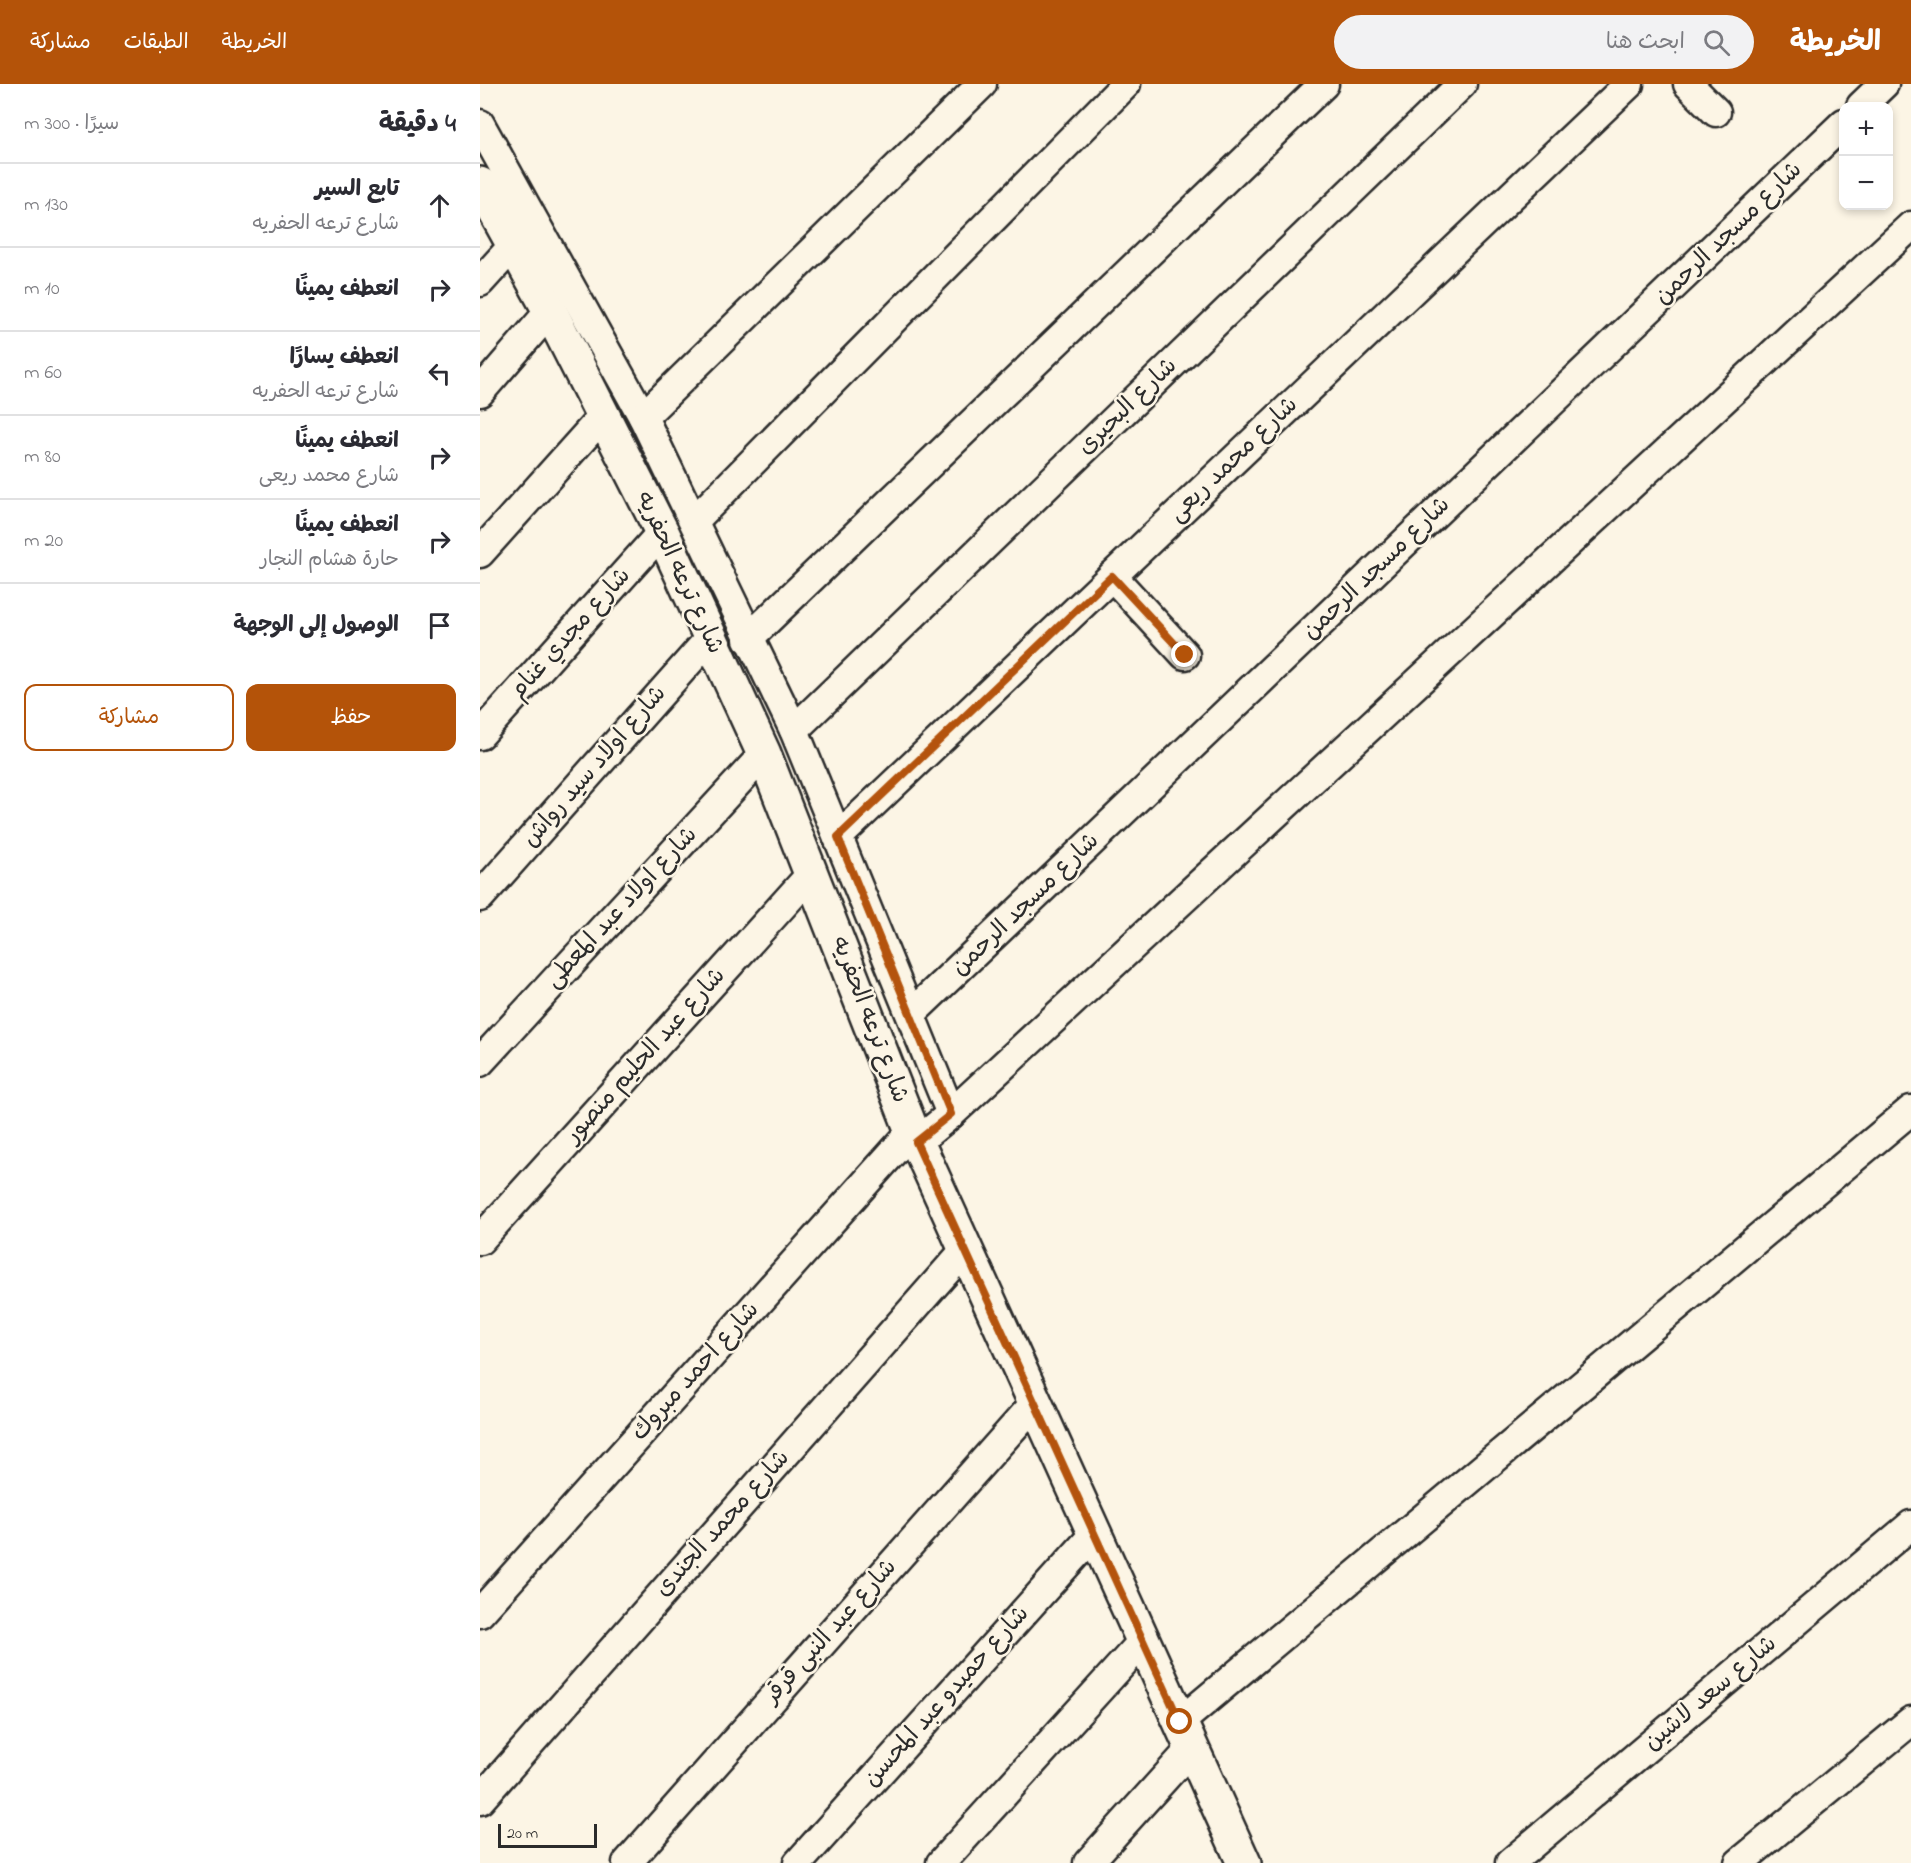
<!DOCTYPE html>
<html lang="ar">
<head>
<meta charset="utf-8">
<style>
	body { margin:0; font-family:"Indie Flower","Playpen Sans Arabic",sans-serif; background:#f2f2f3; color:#2b2b33; direction:rtl }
	.controls { position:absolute; right:18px; top:18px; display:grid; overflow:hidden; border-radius:12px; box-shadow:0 3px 9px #0003 }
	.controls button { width:54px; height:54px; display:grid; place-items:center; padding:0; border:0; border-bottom:2px solid #e1e1e2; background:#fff; color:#2b2b33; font:30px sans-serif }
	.scale { position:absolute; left:18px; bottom:15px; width:99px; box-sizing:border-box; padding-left:6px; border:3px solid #2b2b2b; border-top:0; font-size:16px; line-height:21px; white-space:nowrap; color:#2b2b2b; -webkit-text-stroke:4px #fcf5e5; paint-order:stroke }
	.stop { position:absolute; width:18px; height:18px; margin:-14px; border:4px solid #b45309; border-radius:50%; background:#fff }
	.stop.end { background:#b45309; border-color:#fff; box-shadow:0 2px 6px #0008 }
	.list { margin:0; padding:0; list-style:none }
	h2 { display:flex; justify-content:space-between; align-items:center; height:78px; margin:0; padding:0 24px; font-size:26px }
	h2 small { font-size:20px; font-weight:400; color:#7c7c81 }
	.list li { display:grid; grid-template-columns:39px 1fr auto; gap:18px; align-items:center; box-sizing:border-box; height:84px; padding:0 24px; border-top:2px solid #e1e1e2 }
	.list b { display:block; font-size:22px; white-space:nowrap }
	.list p { margin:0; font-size:20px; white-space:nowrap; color:#7c7c81 }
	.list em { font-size:20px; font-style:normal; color:#7c7c81 }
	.actions { display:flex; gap:12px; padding:18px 24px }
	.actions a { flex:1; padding:14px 0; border:2px solid #b45309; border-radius:12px; text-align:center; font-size:21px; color:#b45309 }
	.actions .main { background:#b45309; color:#fff }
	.icon { flex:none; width:33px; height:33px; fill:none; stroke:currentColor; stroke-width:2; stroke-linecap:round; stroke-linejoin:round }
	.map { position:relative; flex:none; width:1431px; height:1779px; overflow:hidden; direction:ltr }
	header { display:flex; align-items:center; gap:36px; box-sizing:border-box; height:84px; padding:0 30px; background:#b45309; color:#fff }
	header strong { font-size:28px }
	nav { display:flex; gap:33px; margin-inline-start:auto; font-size:21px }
	.search { width:420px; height:54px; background:#f2f2f3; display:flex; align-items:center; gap:15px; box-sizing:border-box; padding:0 21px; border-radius:33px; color:#7c7c81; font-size:22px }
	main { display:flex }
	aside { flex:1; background:#fff }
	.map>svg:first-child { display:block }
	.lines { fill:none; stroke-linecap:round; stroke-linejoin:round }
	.minor-casing { stroke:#2b2b2b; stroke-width:33 }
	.tertiary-casing { stroke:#2b2b2b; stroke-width:38 }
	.minor { stroke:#fcf5e5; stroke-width:28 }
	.tertiary { stroke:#fcf5e5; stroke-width:33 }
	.route { stroke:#b45309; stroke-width:8 }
	.labels { text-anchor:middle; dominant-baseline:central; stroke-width:5; stroke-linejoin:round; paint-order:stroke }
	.street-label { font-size:24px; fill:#2b2b2b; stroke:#fcf5e5 }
</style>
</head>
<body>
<header>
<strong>الخريطة</strong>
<div class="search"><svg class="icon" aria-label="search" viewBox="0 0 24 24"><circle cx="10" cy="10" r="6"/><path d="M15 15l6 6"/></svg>ابحث هنا</div>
<nav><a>الخريطة</a><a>الطبقات</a><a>مشاركة</a></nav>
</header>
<main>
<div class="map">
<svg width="1431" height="1779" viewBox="0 0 1431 1779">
	<rect width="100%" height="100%" fill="#fcf5e5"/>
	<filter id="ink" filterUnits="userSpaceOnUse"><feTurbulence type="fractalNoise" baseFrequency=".0167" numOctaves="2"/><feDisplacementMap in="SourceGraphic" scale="12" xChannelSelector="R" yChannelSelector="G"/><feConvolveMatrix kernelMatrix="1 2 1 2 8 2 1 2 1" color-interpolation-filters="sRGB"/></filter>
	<g filter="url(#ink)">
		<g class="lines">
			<defs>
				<g id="minor">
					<polyline points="1208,0 1236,28"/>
					<polyline points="1381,22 1404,0"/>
					<polyline points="0,40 163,333 314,646 471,1030"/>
					<polyline points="0,198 33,162"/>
					<polyline points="0,308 70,227"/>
					<polyline points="163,333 502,0"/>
					<polyline points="214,437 646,0"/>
					<polyline points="0,469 123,332"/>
					<polyline points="632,492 705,571"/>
					<polyline points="268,555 844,0"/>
					<polyline points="314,646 982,0"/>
					<polyline points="0,651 182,448"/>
					<polyline points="358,753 1149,0"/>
					<polyline points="0,813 230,554"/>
					<polyline points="431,930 1364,39"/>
					<polyline points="0,978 284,670"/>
					<polyline points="437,1058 471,1030 1431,142"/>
					<polyline points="0,1156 332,789"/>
					<polyline points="0,1529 432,1047"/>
					<polyline points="700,1638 1431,1026"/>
					<polyline points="0,1716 486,1165"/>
					<polyline points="147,1779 556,1318"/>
					<polyline points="318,1779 616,1448"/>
					<polyline points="461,1779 664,1556"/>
					<polyline points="608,1779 711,1665"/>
					<polyline points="1030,1779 1431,1441"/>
					<polyline points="1259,1779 1431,1637"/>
				</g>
				<polyline id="tertiary" points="0,100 70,227 182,448 284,670 432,1047 764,1779"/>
			</defs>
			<use href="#minor" class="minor-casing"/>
			<use href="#tertiary" class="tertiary-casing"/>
			<use href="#minor" class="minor"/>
			<use href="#tertiary" class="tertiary"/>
		</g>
	</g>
	<g class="lines" filter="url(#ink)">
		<polyline class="route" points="700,1638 436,1058 471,1030 358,753 632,492 705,571"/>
	</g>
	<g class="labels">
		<g class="street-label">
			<text transform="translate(1249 150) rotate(-44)">شارع مسجد الرحمن</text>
			<text transform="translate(648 323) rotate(-44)">شارع البحيرى</text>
			<text transform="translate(754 376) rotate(-44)">شارع محمد ريعى</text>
			<text transform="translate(897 485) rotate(-44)">شارع مسجد الرحمن</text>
			<text transform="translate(199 489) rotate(65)">شارع ترعه الحفريه</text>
			<text transform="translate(91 550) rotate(-48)">شارع مجدي غنام</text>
			<text transform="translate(115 683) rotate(-49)">شارع اولاد سيد رواش</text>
			<text transform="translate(546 821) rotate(-44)">شارع مسجد الرحمن</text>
			<text transform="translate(142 824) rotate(-47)">شارع اولاد عبد المعطى</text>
			<text transform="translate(389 936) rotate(69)">شارع ترعه الحفريه</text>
			<text transform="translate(166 972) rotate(-48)">شارع عبد الحليم منصور</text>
			<text transform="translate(216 1288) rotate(-48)">شارع احمد مبروك</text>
			<text transform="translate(243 1440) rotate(-48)">شارع محمد الجندى</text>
			<text transform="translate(351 1548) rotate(-48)">شارع عبد النبى قرقر</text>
			<text transform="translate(1231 1610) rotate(-40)">شارع سعد لاشين</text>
			<text transform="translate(467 1613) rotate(-48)">شارع حميدو عبد المحسن</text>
		</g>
	</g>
</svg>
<div class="controls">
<button>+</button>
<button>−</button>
</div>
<div class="scale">20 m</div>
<div class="stop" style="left:700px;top:1638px"></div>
<div class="stop end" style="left:705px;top:571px"></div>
</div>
<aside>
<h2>4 دقيقة<small>سيرًا · 300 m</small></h2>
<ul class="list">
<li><svg class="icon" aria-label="ahead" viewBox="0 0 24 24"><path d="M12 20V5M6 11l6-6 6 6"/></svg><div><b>تابع السير</b><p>شارع ترعه الحفريه</p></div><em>130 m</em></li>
<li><svg class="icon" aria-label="right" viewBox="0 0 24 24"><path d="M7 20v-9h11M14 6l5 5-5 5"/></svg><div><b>انعطف يمينًا</b></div><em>10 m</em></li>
<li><svg class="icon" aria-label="left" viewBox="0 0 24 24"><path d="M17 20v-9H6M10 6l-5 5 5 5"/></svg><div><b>انعطف يسارًا</b><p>شارع ترعه الحفريه</p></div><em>60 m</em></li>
<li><svg class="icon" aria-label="right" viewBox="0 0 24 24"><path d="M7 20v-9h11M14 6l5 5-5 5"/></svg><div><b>انعطف يمينًا</b><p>شارع محمد ريعى</p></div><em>80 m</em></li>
<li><svg class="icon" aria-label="right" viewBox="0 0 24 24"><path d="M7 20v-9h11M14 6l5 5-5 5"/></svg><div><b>انعطف يمينًا</b><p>حارة هشام النجار</p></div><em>20 m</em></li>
<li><svg class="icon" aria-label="arrive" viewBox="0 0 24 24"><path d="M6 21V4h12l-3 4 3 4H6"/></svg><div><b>الوصول إلى الوجهة</b></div></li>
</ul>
<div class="actions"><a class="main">حفظ</a><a>مشاركة</a></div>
</aside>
</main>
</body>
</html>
